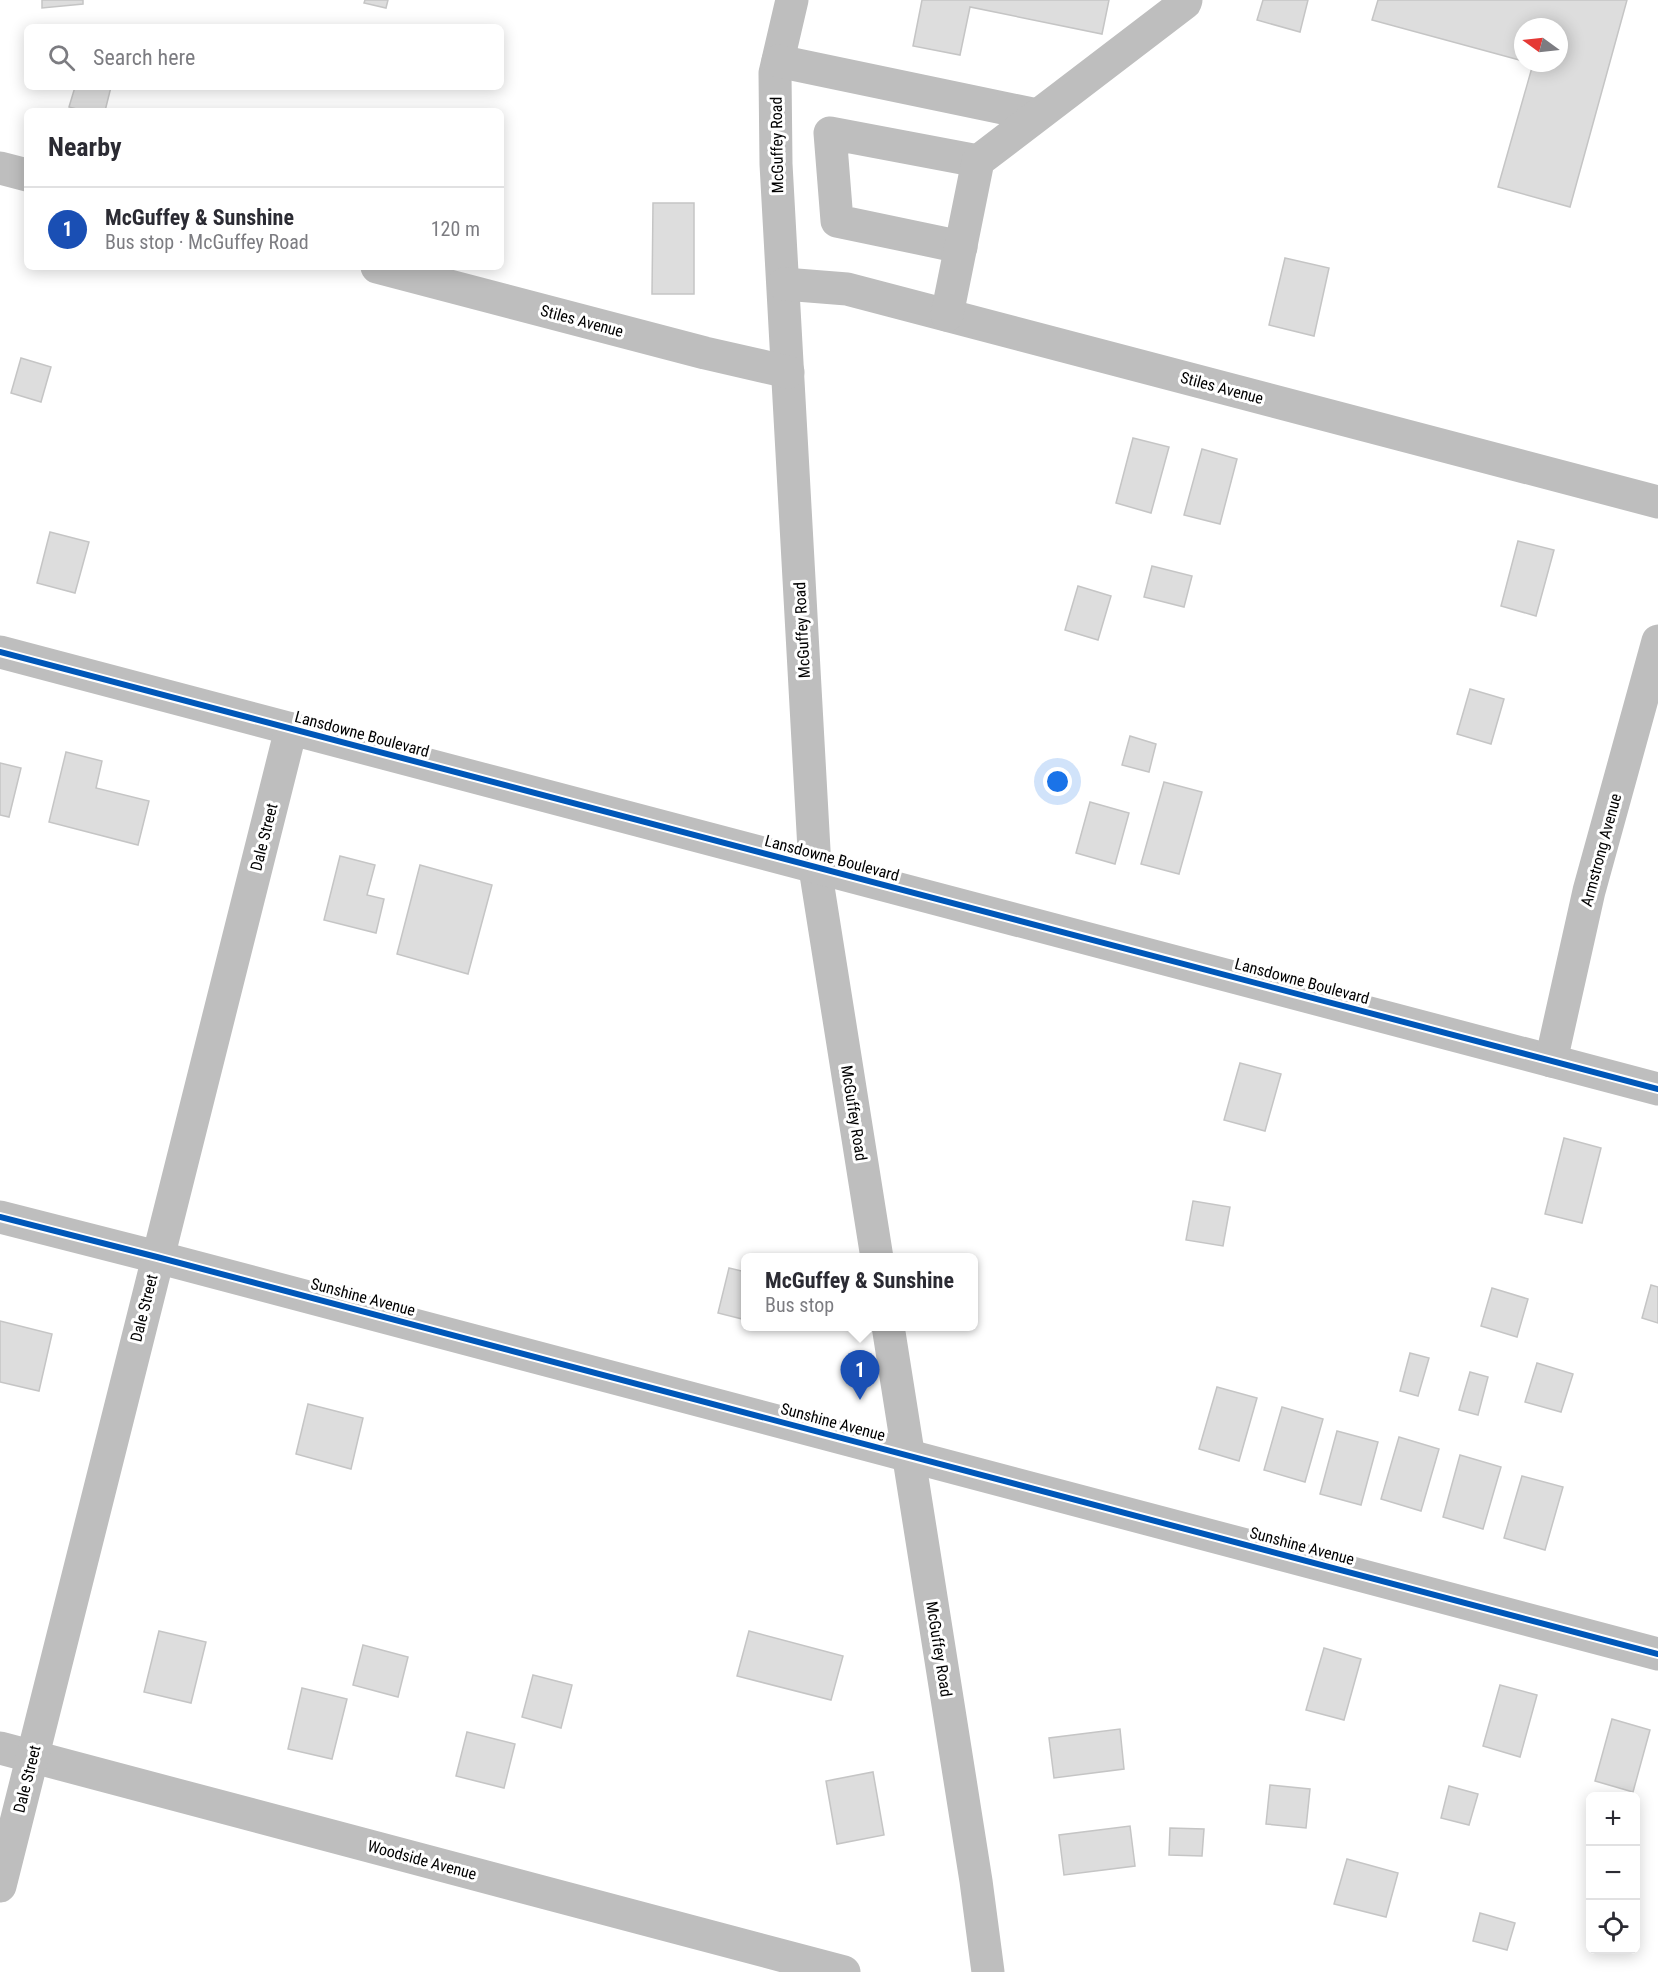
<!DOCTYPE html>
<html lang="en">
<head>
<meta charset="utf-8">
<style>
	body { margin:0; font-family:"Roboto Condensed",sans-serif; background:#f2f2f3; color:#2b2b33 }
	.controls { position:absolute; right:18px; bottom:18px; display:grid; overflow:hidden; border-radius:9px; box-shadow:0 3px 15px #0003 }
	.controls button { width:54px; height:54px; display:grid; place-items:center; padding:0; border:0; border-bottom:2px solid #e1e1e2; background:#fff; color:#2b2b33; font:30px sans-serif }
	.compass { position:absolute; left:1514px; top:18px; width:54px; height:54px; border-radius:50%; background:#fff; box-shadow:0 3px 15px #0003; rotate:285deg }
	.you { position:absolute; left:1058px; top:782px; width:21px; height:21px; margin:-15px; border:4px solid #fff; border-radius:50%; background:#1a73e8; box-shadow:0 0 0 9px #1a73e833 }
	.badge { display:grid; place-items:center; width:39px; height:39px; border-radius:50%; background:#111827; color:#fff; font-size:20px; font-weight:700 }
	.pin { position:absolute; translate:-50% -50px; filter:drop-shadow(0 2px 3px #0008) }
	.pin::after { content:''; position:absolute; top:32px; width:21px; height:18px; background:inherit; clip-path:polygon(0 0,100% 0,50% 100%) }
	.popup { position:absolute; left:741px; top:1253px; width:237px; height:78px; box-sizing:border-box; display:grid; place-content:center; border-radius:9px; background:#fff; filter:drop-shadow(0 2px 4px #0005); font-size:20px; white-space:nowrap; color:#7c7c81 }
	.popup b { font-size:22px; color:#2b2b33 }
	.popup::after { content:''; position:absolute; left:50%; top:100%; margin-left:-12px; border:12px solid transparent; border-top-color:#fff }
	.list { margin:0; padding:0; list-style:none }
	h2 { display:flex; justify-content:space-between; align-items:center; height:78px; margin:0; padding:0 24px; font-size:26px }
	h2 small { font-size:20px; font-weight:400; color:#7c7c81 }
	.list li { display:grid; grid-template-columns:39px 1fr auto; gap:18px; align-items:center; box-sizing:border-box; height:84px; padding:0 24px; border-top:2px solid #e1e1e2 }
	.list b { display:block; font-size:22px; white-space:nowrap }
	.list p { margin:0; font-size:20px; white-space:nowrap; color:#7c7c81 }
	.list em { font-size:20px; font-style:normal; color:#7c7c81 }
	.icon { flex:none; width:33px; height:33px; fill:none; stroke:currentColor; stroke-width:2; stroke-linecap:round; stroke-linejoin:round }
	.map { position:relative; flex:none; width:1658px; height:1972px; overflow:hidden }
	.search { position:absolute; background:#fff; box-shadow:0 3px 15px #0003; left:24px; top:24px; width:480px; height:66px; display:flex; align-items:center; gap:15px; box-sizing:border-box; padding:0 21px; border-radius:9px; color:#7c7c81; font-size:22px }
	.panel { position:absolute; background:#fff; box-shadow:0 3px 15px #0003; left:24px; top:108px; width:480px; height:162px; border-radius:9px }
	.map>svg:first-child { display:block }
	.building { fill:#ddd; stroke:#c5c5c5; stroke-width:1.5 }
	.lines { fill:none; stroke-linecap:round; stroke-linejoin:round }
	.minor { stroke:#bebebe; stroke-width:33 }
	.cycleway-casing { stroke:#fff; stroke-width:10 }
	.cycleway { stroke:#0057b8; stroke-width:6 }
	.labels { text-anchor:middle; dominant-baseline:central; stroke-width:6; stroke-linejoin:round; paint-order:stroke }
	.street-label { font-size:16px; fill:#000; stroke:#fff }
</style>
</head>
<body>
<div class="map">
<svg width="1658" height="1972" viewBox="0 0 1658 1972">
	<rect width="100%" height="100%" fill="#fff"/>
	<g class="building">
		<polygon points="42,0 83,0 83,4 42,8"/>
		<polygon points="365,0 388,0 386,8 364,3"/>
		<polygon points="922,0 1109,0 1102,34 970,7 960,55 913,46"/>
		<polygon points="1263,0 1308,0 1300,32 1257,20"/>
		<polygon points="1378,0 1627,0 1570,207 1498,187 1533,64 1529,63 1559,63 1559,27 1523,27 1523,61 1372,20"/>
		<polygon points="75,87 111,87 105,111 84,111 69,107"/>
		<polygon points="653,203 694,203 694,294 652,294"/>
		<polygon points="1285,258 1329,268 1314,336 1269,325"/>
		<polygon points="21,358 51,367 41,402 11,393"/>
		<polygon points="1133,438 1169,447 1151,513 1116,503"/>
		<polygon points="1202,449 1237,459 1220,524 1184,515"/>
		<polygon points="50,532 89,542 75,593 37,583"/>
		<polygon points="1518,541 1554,550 1536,616 1501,606"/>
		<polygon points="1152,566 1192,576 1184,607 1144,597"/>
		<polygon points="1078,586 1111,596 1098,640 1065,630"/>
		<polygon points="1470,689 1504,699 1491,744 1457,734"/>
		<polygon points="1130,736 1156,744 1149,772 1122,765"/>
		<polygon points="66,752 102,761 96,788 149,801 138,845 49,822"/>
		<polygon points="0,763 21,768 9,817 0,815"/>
		<polygon points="1164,782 1202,792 1179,874 1141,864"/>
		<polygon points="1090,802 1129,813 1115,864 1076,853"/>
		<polygon points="340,856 375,865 367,895 384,899 376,933 324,920"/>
		<polygon points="420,865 492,885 468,974 397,954"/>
		<polygon points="1240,1063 1281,1074 1265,1131 1224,1120"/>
		<polygon points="1564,1138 1601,1148 1582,1223 1545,1214"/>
		<polygon points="1193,1201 1230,1207 1223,1246 1186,1240"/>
		<polygon points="729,1268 746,1272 746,1320 718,1313"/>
		<polygon points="1651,1285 1658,1287 1658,1323 1642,1318"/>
		<polygon points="1492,1288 1528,1299 1517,1337 1481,1326"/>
		<polygon points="0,1321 52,1334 39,1391 0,1382"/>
		<polygon points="1410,1353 1429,1358 1418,1396 1400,1391"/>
		<polygon points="1537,1363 1573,1374 1561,1412 1525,1402"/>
		<polygon points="1470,1372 1488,1377 1478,1415 1459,1410"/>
		<polygon points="1217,1387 1257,1398 1239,1461 1199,1449"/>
		<polygon points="308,1404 363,1418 351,1469 296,1454"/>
		<polygon points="1282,1407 1323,1419 1305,1482 1264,1470"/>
		<polygon points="1337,1431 1378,1442 1361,1505 1320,1494"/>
		<polygon points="1399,1437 1439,1449 1421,1511 1381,1499"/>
		<polygon points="1460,1455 1501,1467 1483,1529 1443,1517"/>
		<polygon points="1522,1476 1563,1487 1545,1550 1504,1538"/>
		<polygon points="159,1631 206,1642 191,1703 144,1692"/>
		<polygon points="749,1631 843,1656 831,1700 737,1676"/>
		<polygon points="363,1645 408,1657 398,1697 353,1685"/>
		<polygon points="1324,1648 1361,1659 1344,1720 1306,1710"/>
		<polygon points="533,1675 572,1685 561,1728 522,1717"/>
		<polygon points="1500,1685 1537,1695 1520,1757 1483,1746"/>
		<polygon points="302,1688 347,1699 332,1759 288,1749"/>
		<polygon points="1612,1719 1650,1730 1633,1792 1595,1781"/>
		<polygon points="1120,1729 1124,1769 1054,1778 1049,1738"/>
		<polygon points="467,1732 515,1744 504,1788 456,1776"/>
		<polygon points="873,1772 884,1835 837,1844 826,1781"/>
		<polygon points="1270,1785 1310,1789 1306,1828 1266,1824"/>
		<polygon points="1449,1786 1478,1794 1469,1825 1441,1818"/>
		<polygon points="1130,1826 1135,1866 1064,1875 1059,1835"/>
		<polygon points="1170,1828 1204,1829 1202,1856 1169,1855"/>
		<polygon points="1347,1859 1398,1873 1386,1917 1334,1904"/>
		<polygon points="1480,1913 1515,1923 1507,1950 1473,1941"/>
	</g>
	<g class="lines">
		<g class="minor">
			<polyline points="792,0 775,73 776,164 815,868 877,1258"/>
			<polyline points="778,61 1037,115"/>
			<polyline points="0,168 27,175"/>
			<polyline points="961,247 837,221 830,133 978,161"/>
			<polyline points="377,267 705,353 788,372"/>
			<polyline points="784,284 847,289 1658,502"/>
			<polyline points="947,315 978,161 1185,3 1186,0"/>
			<polyline points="0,652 1658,1089"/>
			<polyline points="1551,1061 1589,891 1658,641"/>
			<polyline points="0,1217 157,1257 1658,1654"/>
			<polyline points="888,1326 976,1881 988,1972"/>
			<polyline points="0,1748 844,1972"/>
			<polyline points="0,1886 291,729"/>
		</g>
		<defs>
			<g id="cycleway">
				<polyline points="0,652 1658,1089"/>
				<polyline points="0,1217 157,1257 1658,1654"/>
			</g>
		</defs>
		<use href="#cycleway" class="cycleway-casing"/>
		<use href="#cycleway" class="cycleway"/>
	</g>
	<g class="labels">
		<g class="street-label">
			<text transform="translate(777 145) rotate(-91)">McGuffey Road</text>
			<text transform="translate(582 321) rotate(15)">Stiles Avenue</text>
			<text transform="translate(1222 388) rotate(15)">Stiles Avenue</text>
			<text transform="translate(802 630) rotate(-93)">McGuffey Road</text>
			<text transform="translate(362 734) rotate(15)">Lansdowne Boulevard</text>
			<text transform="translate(264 837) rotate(-76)">Dale Street</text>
			<text transform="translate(1601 850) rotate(-75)">Armstrong Avenue</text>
			<text transform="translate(832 858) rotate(15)">Lansdowne Boulevard</text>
			<text transform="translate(1302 981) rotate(15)">Lansdowne Boulevard</text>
			<text transform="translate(854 1113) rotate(81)">McGuffey Road</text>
			<text transform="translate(363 1297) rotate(15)">Sunshine Avenue</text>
			<text transform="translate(144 1308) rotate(-76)">Dale Street</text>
			<text transform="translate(833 1422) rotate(15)">Sunshine Avenue</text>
			<text transform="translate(1302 1546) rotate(15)">Sunshine Avenue</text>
			<text transform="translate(939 1649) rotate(81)">McGuffey Road</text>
			<text transform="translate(27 1779) rotate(-76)">Dale Street</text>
			<text transform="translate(422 1860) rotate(15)">Woodside Avenue</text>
		</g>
	</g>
</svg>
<div class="controls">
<button>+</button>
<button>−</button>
<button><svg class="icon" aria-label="locate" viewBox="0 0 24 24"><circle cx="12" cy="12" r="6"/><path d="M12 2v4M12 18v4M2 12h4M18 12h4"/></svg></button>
</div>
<svg class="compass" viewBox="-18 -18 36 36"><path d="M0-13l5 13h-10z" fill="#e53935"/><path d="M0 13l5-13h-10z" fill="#7c7c81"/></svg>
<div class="you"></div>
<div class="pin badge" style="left:860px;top:1400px;background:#1a4fb4">1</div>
<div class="popup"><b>McGuffey &amp; Sunshine</b>Bus stop</div>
<div class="search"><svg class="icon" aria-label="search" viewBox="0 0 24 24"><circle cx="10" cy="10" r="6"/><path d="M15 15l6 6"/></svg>Search here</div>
<section class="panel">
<h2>Nearby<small></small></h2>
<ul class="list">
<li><span class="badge" style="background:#1a4fb4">1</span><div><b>McGuffey &amp; Sunshine</b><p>Bus stop · McGuffey Road</p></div><em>120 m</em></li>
</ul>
</section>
</div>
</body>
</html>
